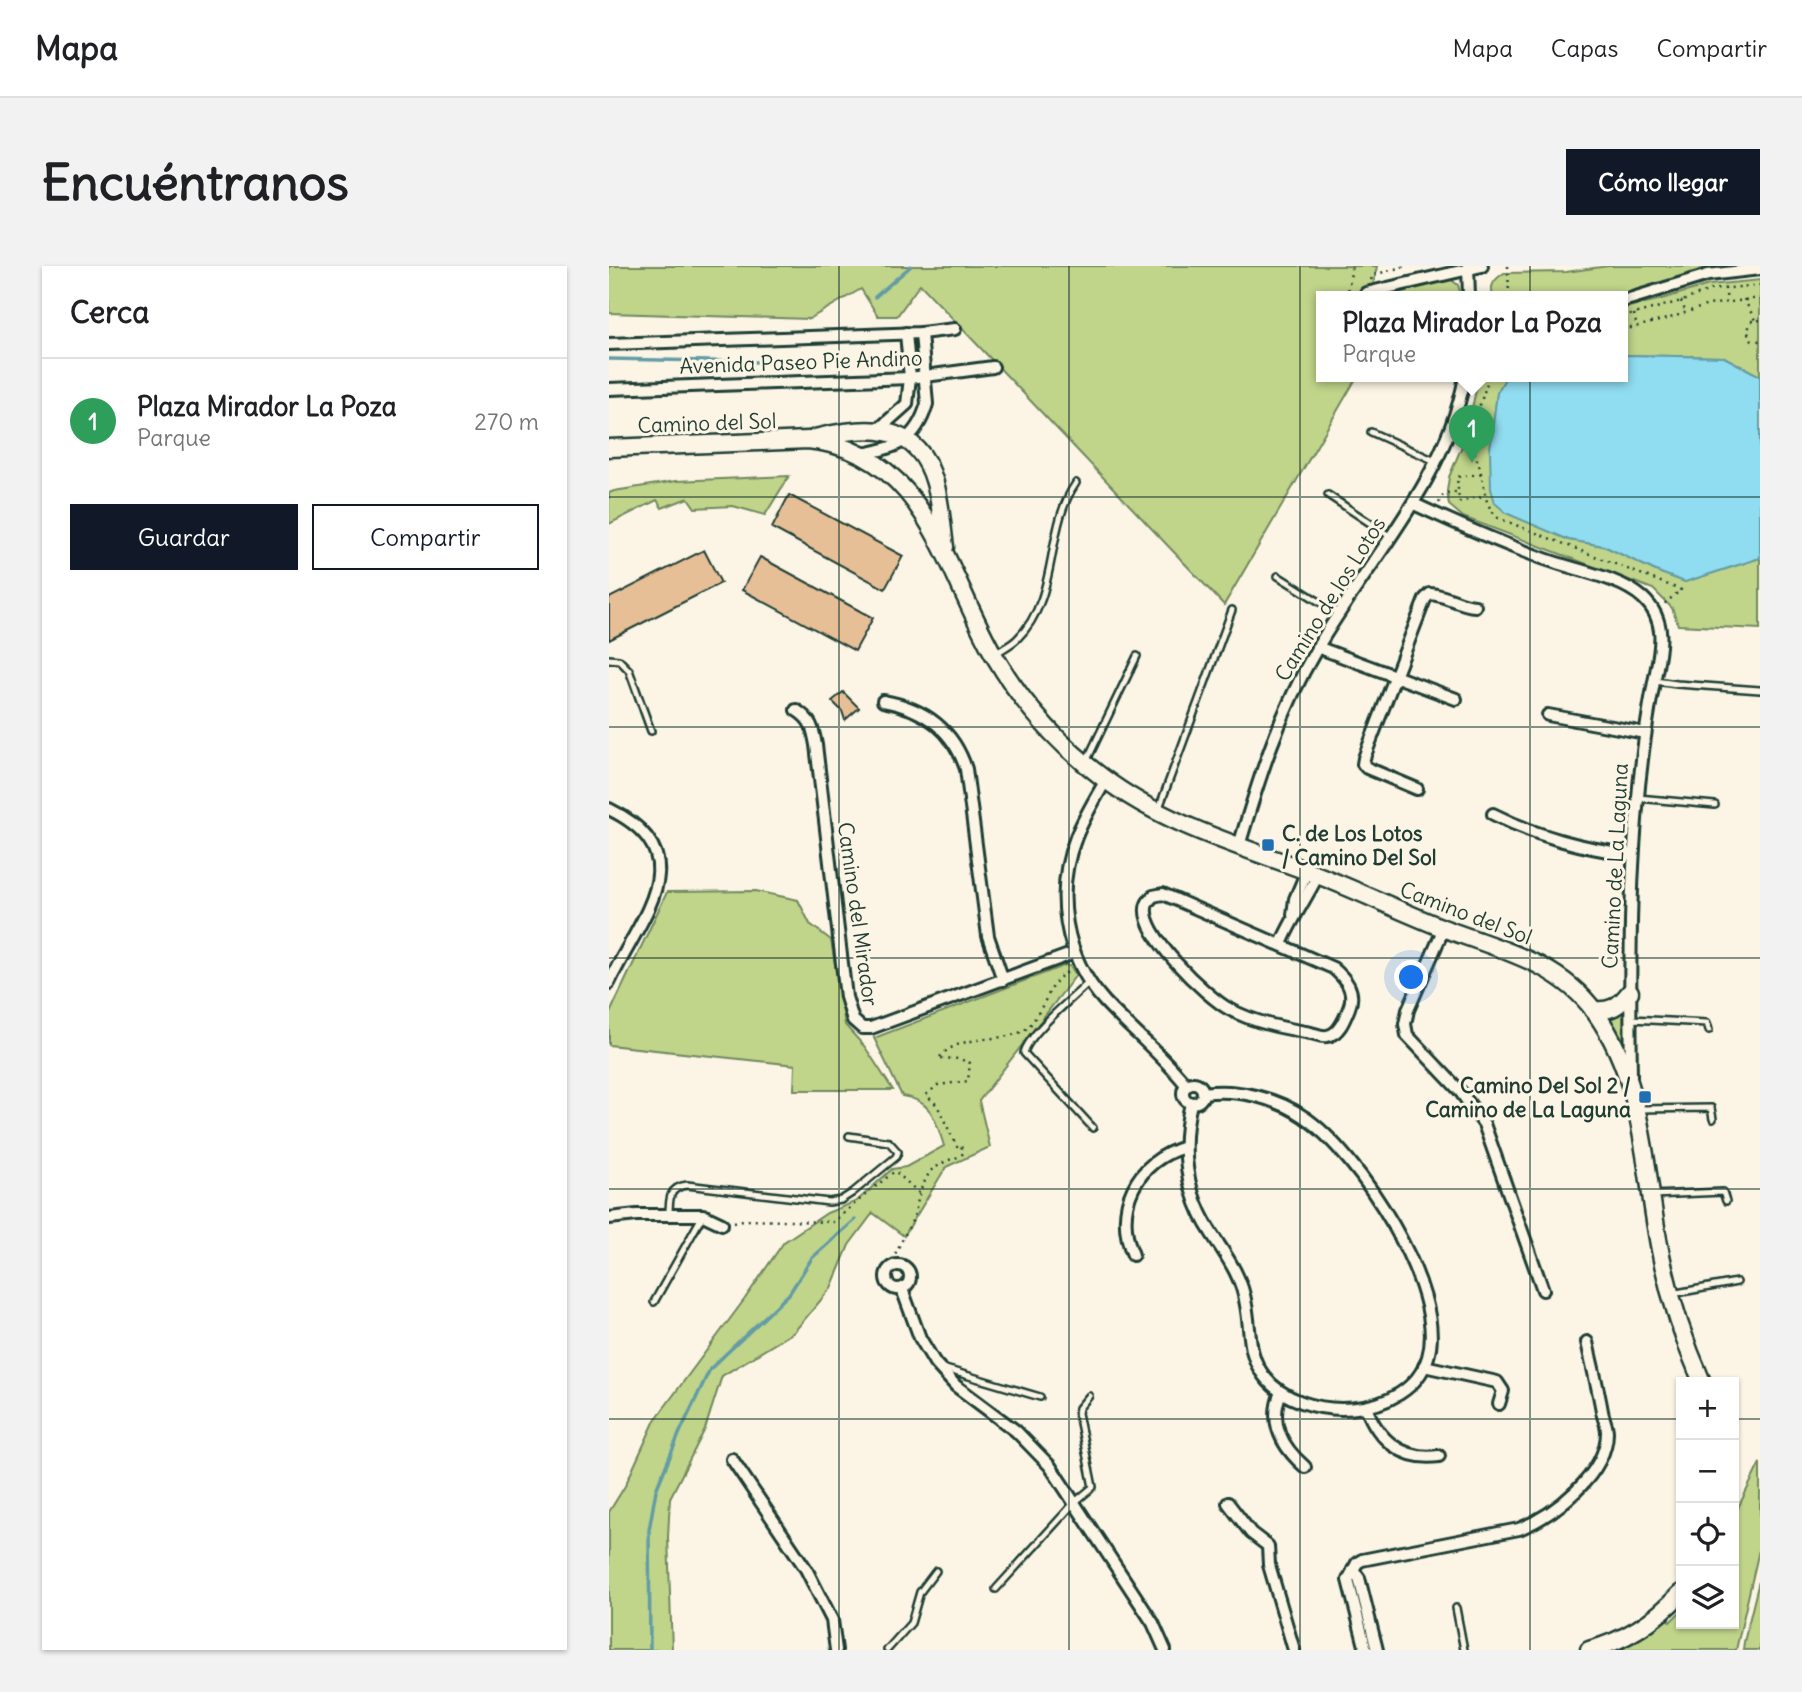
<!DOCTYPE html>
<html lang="es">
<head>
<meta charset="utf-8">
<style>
	body { margin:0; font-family:Delius,sans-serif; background:#f2f2f2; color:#202124 }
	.controls { position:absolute; right:21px; bottom:21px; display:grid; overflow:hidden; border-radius:0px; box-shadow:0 2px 5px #0004 }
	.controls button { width:63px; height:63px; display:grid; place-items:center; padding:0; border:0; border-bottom:2px solid #e0e0e0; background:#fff; color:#202124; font:35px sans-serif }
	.you { position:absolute; left:803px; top:712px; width:24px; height:24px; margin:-18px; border:5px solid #fff; border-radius:50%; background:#1a73e8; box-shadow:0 0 0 10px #1a73e833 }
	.badge { display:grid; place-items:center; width:46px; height:46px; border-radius:50%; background:#111827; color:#fff; font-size:23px; font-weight:700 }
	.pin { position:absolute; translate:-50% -58px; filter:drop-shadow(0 2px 4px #0008) }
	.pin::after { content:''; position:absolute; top:37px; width:24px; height:21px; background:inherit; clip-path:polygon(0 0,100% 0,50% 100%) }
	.popup { position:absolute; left:707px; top:25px; width:312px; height:91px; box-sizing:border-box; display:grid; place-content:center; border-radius:0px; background:#fff; filter:drop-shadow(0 2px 5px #0005); font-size:23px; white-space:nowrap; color:#757577 }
	.popup b { font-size:26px; color:#202124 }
	.popup::after { content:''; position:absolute; left:50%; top:100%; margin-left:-14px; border:14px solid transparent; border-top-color:#fff }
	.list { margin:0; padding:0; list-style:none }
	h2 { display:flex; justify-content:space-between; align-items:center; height:91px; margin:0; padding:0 28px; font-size:30px }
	h2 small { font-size:23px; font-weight:400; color:#757577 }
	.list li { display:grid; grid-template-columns:46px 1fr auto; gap:21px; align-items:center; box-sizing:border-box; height:126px; padding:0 28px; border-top:2px solid #e0e0e0 }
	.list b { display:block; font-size:26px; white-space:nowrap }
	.list p { margin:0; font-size:23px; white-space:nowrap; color:#757577 }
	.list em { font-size:23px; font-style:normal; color:#757577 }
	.actions { display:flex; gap:14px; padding:21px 28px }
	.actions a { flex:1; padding:16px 0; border:2px solid #111827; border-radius:0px; text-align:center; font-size:24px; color:#111827 }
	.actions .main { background:#111827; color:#fff }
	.icon { flex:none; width:38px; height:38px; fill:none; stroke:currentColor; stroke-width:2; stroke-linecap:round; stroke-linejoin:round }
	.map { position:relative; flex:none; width:1151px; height:1384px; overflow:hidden; border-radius:0px }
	header { display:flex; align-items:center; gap:42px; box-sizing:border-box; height:98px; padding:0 35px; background:#fff; border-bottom:2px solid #e0e0e0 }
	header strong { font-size:33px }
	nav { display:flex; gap:38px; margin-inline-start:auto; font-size:24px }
	.intro { display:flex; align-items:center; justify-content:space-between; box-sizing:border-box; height:168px; padding:0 42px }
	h1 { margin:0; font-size:49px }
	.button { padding:18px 32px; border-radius:0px; background:#111827; color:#fff; font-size:24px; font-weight:700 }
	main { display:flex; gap:42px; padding:0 42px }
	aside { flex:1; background:#fff; border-radius:0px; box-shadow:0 2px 5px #0004 }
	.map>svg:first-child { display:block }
	.green { fill:#c0d48a; stroke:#70885f; stroke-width:2 }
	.water { fill:#90dcf1; stroke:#639ca5; stroke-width:2 }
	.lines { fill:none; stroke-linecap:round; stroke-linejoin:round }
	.stream { stroke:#639ca5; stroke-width:3.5 }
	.building { fill:#e7bf97; stroke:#1f3d34; stroke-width:2 }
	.lane-casing { stroke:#1f3d34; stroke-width:10 }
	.street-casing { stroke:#1f3d34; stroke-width:16 }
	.secondary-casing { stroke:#1f3d34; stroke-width:21 }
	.path { stroke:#1f3d34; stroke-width:2.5; stroke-dasharray:2 5; stroke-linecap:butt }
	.lane { stroke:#fcf5e5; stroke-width:5 }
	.street { stroke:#fcf5e5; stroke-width:10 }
	.secondary { stroke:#fcf5e5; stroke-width:16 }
	.grid { fill:none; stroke:#1f3d34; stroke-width:2; stroke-opacity:0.55 }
	.poi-dot { fill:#1f6fb2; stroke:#fcf5e5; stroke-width:2.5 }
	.labels { text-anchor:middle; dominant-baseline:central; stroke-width:6; stroke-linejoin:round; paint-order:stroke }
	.street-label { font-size:21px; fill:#1f3d34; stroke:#fcf5e5 }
	.poi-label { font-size:21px; font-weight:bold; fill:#1f3d34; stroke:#fcf5e5; text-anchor:start }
</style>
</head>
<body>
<header>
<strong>Mapa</strong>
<nav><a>Mapa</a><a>Capas</a><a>Compartir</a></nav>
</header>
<div class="intro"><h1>Encuéntranos</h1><a class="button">Cómo llegar</a></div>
<main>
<aside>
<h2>Cerca<small></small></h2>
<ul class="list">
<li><span class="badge" style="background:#2e9e5b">1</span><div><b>Plaza Mirador La Poza</b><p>Parque</p></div><em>270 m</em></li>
</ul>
<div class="actions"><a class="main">Guardar</a><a>Compartir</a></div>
</aside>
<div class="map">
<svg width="1151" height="1384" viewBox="0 0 1151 1384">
	<rect width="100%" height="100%" fill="#fcf5e5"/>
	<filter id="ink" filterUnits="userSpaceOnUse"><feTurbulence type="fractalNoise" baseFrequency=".0143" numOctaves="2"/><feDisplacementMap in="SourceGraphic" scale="14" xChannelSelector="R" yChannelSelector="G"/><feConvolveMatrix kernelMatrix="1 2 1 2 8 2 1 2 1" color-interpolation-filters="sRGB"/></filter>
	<g filter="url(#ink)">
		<g class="green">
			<polygon points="0,0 768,0 762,31 712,31 712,111 748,111 615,339 311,18 288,50 269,50 252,23 200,53 0,47"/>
			<path d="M999,0H1111L1027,24L995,31H885C879,20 886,13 895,7L957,6Z"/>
			<polygon points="840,12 849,19 851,26 848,31 772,31"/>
			<polygon points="1151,14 1151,110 1115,91 1014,89 1014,42 1049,34 1100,19"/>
			<polygon points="870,111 897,111 888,127 881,184 897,247 960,274 995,280 1049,306 1076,316 1151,292 1151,363 1069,359 1063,342 1044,323 854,251 840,239 838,225 840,211 856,173"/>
			<polygon points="180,210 156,249 124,240 86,242 79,232 53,242 48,234 0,258 0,227 5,225 67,215"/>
			<polygon points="147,625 189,634 201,658 222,674 236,759 256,781 284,824 185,824 186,799 0,779 0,749 58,626"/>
			<path d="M457,699L462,701L467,709L370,835L381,881L337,901L295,970L264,947L240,979L222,1022L185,1066L113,1110L96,1163L61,1232L59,1271L63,1384H0V1246L16,1220L46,1154L135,1034L175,976L218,947L248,935L283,903L297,901L335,880C327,855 323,834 293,830L265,772Z"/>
			<polygon points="1011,746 1015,750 1016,783 1000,753"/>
			<polygon points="1151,1197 1151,1280 1127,1384 1012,1384 1058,1351 1061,1356 1072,1345 1072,1358 1125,1358 1125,1250"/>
			<polygon points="1151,1311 1151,1384 1134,1384 1135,1376"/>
		</g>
		<polygon class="water" points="1014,89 1115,91 1151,110 1151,292 1076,316 1049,306 995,280 960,274 897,247 886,237 882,223 881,184 888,127 897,111 1014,111"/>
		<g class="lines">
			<g class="stream">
				<polyline points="266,31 302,0"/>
				<polyline points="0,93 150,96"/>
				<polyline points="41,1384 40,1264 47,1224 71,1166 101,1103 180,1028 203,992 246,954"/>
			</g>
		</g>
		<g class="building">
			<polygon points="180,229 294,290 276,323 163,262"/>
			<polygon points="95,284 112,317 0,374 0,332"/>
			<polygon points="151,291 264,352 246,385 133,324"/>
			<polygon points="234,426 250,442 236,454 233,445 223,435"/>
		</g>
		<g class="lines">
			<defs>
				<g id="lane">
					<polyline points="762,166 826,195"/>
					<polyline points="719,229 782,271"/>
					<polyline points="669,310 730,348"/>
					<path d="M386,388C393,383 402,379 408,373C451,331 435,263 467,217"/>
					<polyline points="0,393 10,394 20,404 42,465"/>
					<polyline points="1046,415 1068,418 1151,424"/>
					<polyline points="478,494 528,390"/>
					<polyline points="1029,532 1106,539"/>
					<polyline points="550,542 623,344"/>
					<path d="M480,716C464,732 420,767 415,787L484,862"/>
					<polyline points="1022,753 1098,757 1100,764"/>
					<polyline points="1029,843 1102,842 1104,853"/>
					<polyline points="1043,929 1114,926 1117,935"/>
					<path d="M60,949C60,933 60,921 78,919L220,936L232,934L243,927L287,891L289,886L280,876L240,870"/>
					<polyline points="1062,1028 1128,1016"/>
					<polyline points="45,1036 94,949"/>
					<polyline points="333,1102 431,1131"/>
					<polyline points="387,1323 466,1236 484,1221 469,1147 470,1142 480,1130"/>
					<polyline points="847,1342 855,1384"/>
					<polyline points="278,1384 302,1357 311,1326 327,1305"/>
				</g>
				<g id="street">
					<polyline points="859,0 860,31"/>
					<polyline points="757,27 873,0"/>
					<polyline points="1014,35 1099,9 1151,3"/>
					<polyline points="0,78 312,67 346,63"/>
					<polyline points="0,123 301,112 384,101"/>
					<polyline points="270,163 298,138 301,112 297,67"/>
					<path d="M253,188C288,182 307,175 318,138L312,67"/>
					<path d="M805,238C848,258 891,277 936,293C965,304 1011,311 1034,332C1060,356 1051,386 1045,416C1020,547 1020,678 1022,811"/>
					<polyline points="708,381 847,433"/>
					<path d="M274,435C314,442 344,463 357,503L379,670L394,714"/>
					<path d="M187,444C202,453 204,462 207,479L237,731L244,754L253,762H262L465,687"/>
					<polyline points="939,449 1036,467"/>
					<path d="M497,514C486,533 475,551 467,571C445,627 455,691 496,736C523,765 554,789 578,820"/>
					<path d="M808,523L758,502L754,498L755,492L816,333L821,328C837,329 850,339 866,340"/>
					<path d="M0,543C94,589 30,652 0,717"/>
					<path d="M884,548C929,571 974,582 1023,589"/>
					<path d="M630,580C650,512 671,445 707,384C759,294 836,217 856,111"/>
					<path d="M554,628L724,702C737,713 747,725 740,742C736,752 730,769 718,770C713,771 706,768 702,767C674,762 646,757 620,743C599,732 527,665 538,638C539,635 542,633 544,630Z"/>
					<polyline points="684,649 686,633 698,605"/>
					<polyline points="835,662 799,744 796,758 798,769 851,825 875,858 934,1024"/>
					<path d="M672,678C682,654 697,633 709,609"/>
					<circle cx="584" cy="827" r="10"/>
					<path d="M582,837C571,883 577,928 603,968C618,991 633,1011 637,1039C642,1064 638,1088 655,1110C691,1158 800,1155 819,1091C839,1025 749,887 695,851C668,832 627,822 594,827"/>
					<polyline points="0,952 28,949 94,949 113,958"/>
					<path d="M524,989C504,942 527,895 576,881"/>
					<circle cx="289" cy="1011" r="12"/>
					<polyline points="293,1023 311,1072 326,1097 347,1120 407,1165 441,1200 544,1357 556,1384"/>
					<polyline points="815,1100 888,1116 894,1125 890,1138"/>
					<path d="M672,1126C659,1157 673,1181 696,1201"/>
					<path d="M757,1141C769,1174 794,1195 830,1190"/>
					<polyline points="123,1193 197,1303 223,1354 227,1384"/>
					<polyline points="619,1237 642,1267 659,1280 660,1299 685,1384"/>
					<polyline points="744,1304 750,1312 768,1384"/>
					<path d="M757,1384L739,1314L748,1297L753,1294L910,1263C945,1249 998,1208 998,1166C998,1159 994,1152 993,1145C989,1122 983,1099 978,1076"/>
				</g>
				<g id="secondary">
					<path d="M206,172C257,159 309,155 326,217C332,237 333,260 336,281"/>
					<path d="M0,182L199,174C317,185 336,305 386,391C413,437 450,479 493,511C553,557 628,579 698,605C744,622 788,644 834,662C889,683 950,696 986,746C1037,817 1035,907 1052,989C1061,1033 1075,1075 1093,1116"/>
					<path d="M984,744C1002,746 1010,740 1021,726"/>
					<path d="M980,1384C1016,1375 1047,1354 1072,1327"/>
				</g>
			</defs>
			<use href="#lane" class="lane-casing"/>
			<use href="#street" class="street-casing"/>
			<use href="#secondary" class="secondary-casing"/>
			<g class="path">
				<polyline points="899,0 900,31"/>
				<polyline points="762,14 764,9 797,0"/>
				<polyline points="1116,22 1118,35"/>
				<polyline points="738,31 743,0"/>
				<polyline points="1135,33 1146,54"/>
				<polyline points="1072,35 1077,47"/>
				<polyline points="1025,48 1028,62"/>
				<polyline points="1014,51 1076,34 1101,24 1151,19"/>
				<polyline points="1151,54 1143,55 1138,65 1143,74 1151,75"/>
				<polyline points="1014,64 1058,53 1099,39 1151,32"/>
				<path d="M880,111C873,133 863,158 865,181C865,190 871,198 872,207C877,226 874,237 889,252L1072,324L1055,338"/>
				<polyline points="872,208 848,211 850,236 875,230"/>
				<polyline points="830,237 835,227 848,226"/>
				<path d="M331,791C352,766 396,778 417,763C428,755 439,725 449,713C453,709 458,707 462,703"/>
				<polyline points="266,921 286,905 311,928"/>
				<polyline points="125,956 134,954 224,956 261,925"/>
				<polyline points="286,1000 283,994 305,951 311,925 321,905 337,895 352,890 354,887 352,879 348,881 328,839 317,829 329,819 359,815 361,797 351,793 330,792"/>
			</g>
			<use href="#lane" class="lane"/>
			<use href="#street" class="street"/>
			<use href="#secondary" class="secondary"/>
		</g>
	</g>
	<path class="grid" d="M230,0V1384M460,0V1384M691,0V1384M921,0V1384M0,231H1151M0,461H1151M0,692H1151M0,923H1151M0,1153H1072M1125,1153H1151"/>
	<g class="poi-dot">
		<rect x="652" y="572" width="14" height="14" rx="3.5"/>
		<rect x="1029" y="824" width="14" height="14" rx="3.5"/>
	</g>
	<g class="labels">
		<g class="street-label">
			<text transform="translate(192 96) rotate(-2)">Avenida Paseo Pie Andino</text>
			<text transform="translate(98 157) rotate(-2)">Camino del Sol</text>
			<text transform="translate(721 333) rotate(-58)">Camino de los Lotos</text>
			<text transform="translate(1006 600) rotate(-87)">Camino de La Laguna</text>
			<text transform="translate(857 647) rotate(21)">Camino del Sol</text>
			<text transform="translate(249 648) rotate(82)">Camino del Mirador</text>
		</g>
		<g class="poi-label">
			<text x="673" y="567">C. de Los Lotos<tspan x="673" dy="24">/ Camino Del Sol</tspan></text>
			<text x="1022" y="819" text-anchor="end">Camino Del Sol 2 /<tspan x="1022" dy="24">Camino de La Laguna</tspan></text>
		</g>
	</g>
</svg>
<div class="controls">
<button>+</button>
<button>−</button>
<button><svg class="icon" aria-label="locate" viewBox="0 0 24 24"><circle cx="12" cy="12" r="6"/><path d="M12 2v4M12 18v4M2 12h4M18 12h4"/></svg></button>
<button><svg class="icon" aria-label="layers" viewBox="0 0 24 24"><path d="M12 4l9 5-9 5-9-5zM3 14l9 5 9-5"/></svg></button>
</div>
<div class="you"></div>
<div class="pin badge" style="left:863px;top:197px;background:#2e9e5b">1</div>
<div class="popup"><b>Plaza Mirador La Poza</b>Parque</div>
</div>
</main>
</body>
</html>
